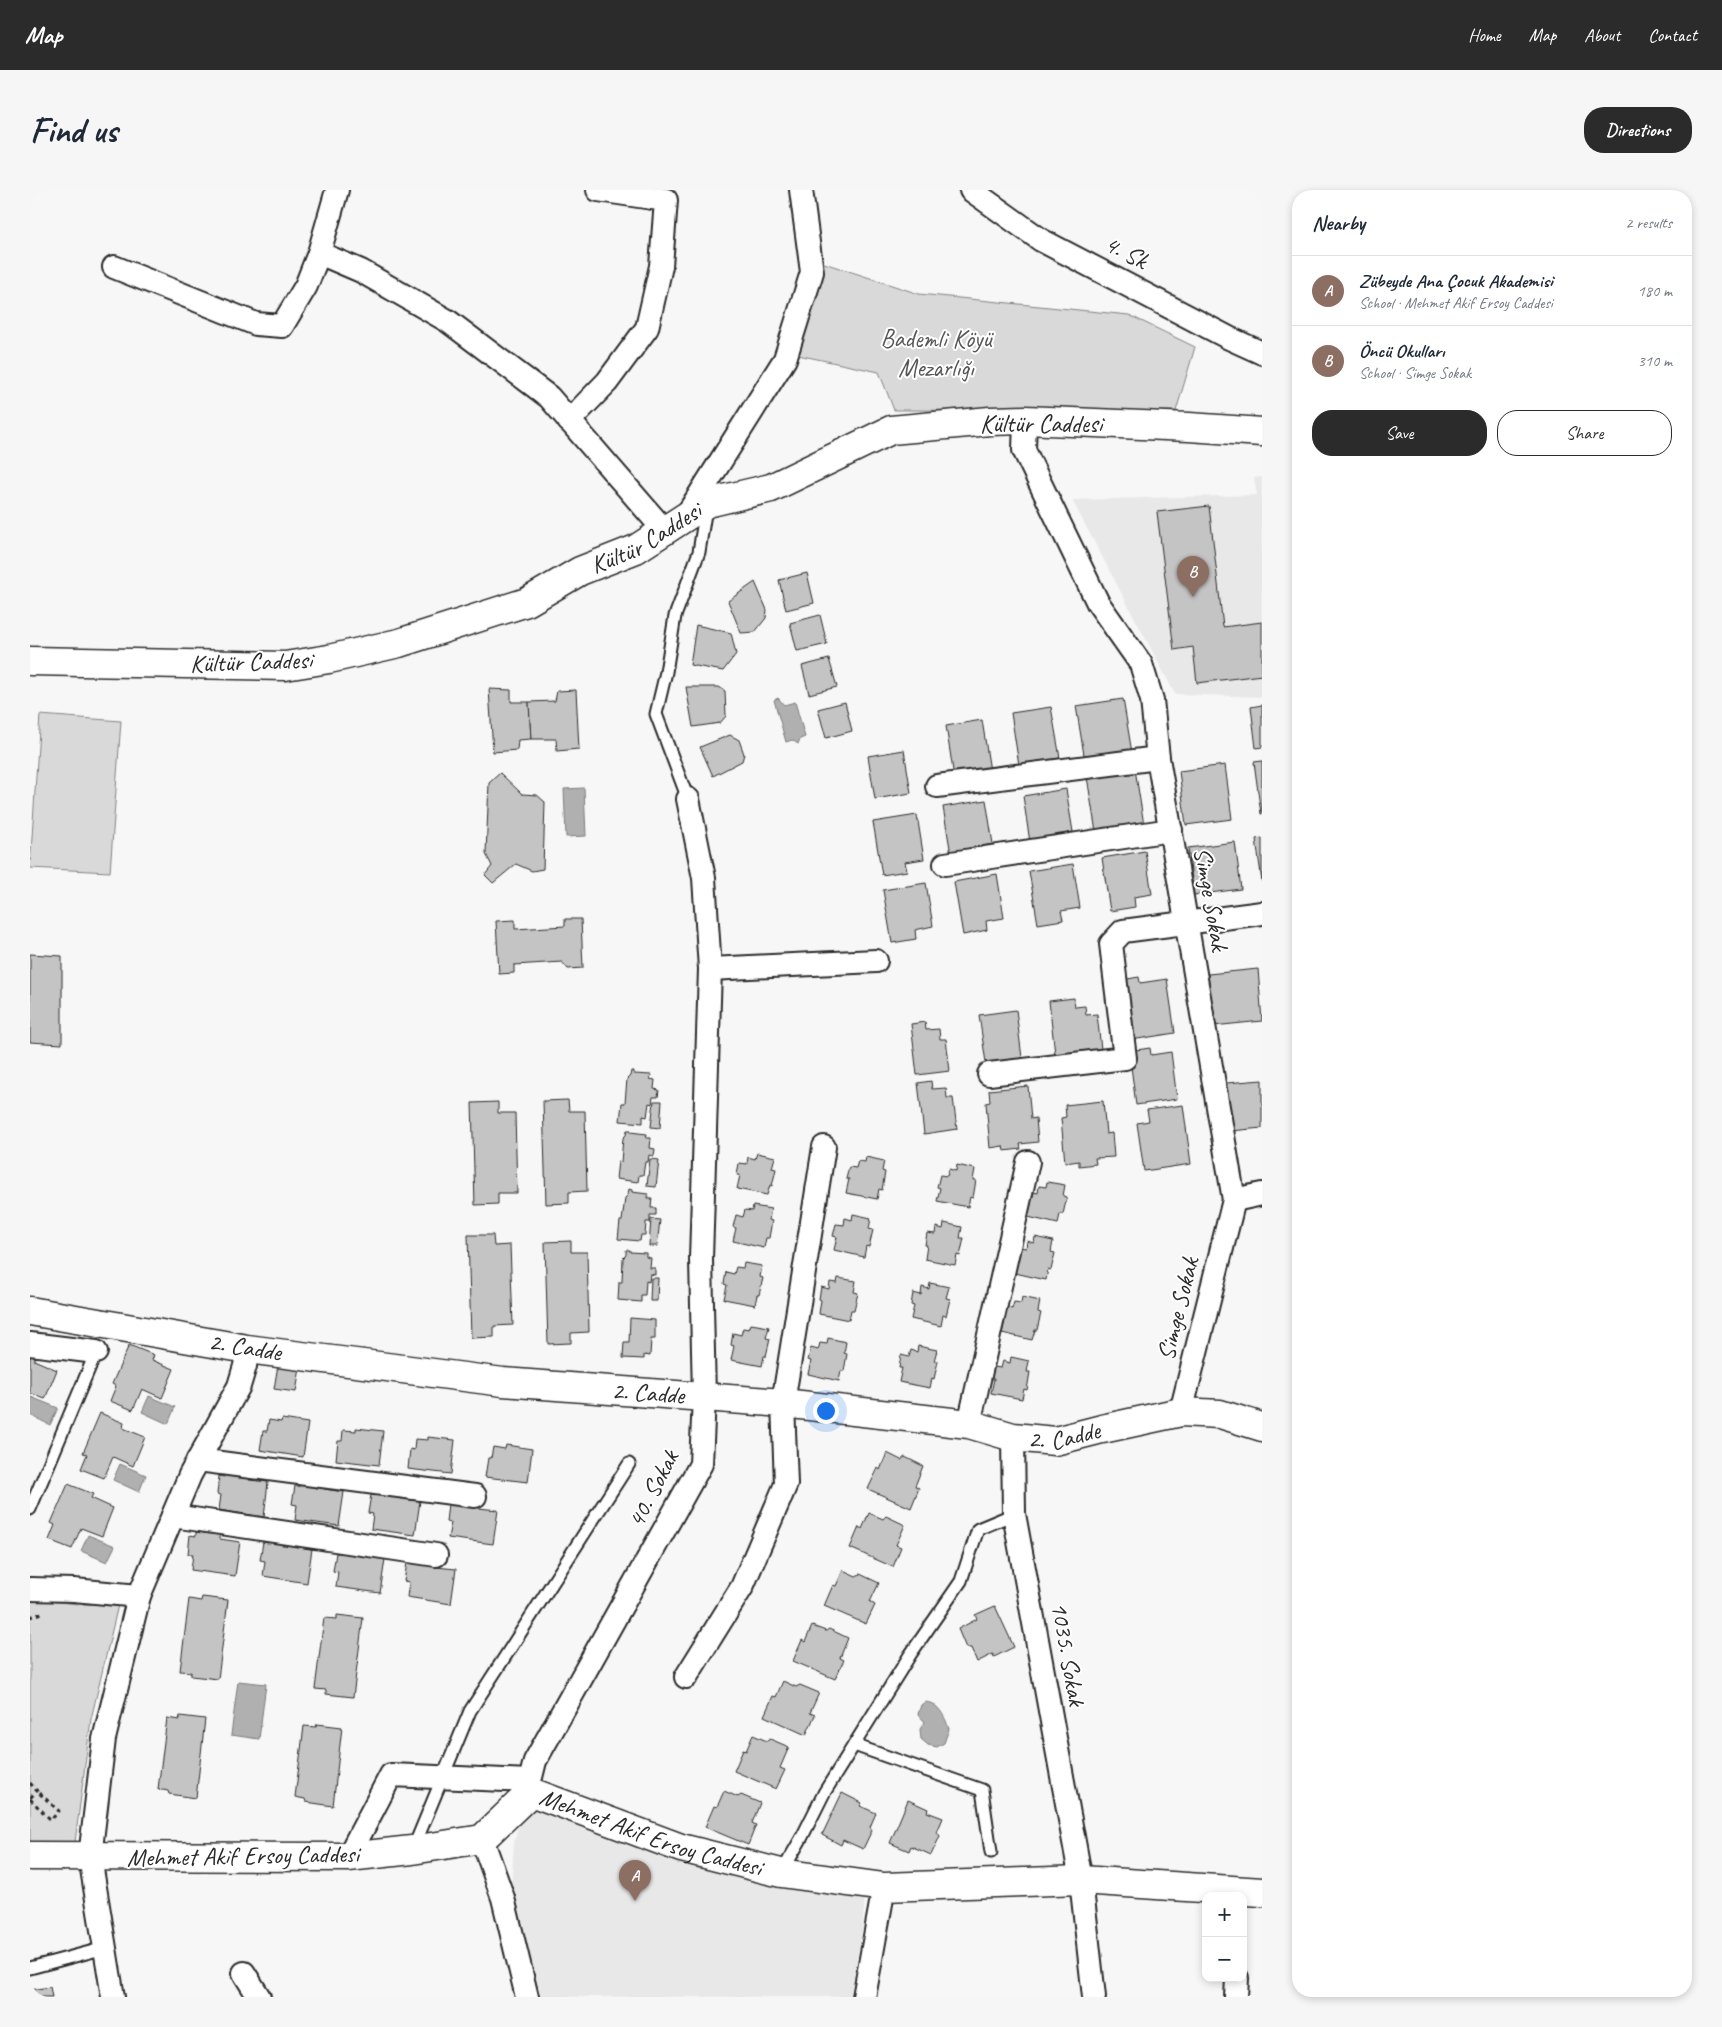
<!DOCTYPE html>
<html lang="en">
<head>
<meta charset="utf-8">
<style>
	body { margin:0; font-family:Caveat,sans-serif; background:#f6f6f7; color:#1f2937 }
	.controls { position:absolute; right:15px; bottom:15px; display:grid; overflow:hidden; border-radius:10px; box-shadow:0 2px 8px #0003 }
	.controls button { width:45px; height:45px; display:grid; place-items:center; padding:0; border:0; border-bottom:1px solid #e0e1e3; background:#fff; color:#1f2937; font:25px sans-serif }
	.you { position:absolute; left:795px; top:1220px; width:18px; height:18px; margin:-12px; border:4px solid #fff; border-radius:50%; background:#1a73e8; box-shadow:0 0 0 8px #1a73e833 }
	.badge { display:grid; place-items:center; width:32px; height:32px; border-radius:50%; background:#2b2b2b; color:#fff; font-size:16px; font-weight:700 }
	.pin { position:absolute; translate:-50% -41px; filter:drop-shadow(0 1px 2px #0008) }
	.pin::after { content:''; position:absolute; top:26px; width:18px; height:15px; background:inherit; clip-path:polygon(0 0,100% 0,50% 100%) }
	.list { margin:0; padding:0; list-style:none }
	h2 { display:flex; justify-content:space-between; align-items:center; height:65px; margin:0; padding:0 20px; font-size:21px }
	h2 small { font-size:16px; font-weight:400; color:#747a83 }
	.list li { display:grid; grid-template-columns:32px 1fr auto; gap:15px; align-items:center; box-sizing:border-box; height:70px; padding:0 20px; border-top:1px solid #e0e1e3 }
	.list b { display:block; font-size:19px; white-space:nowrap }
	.list p { margin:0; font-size:16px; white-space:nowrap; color:#747a83 }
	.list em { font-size:16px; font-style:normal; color:#747a83 }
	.actions { display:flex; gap:10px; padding:15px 20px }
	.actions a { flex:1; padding:11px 0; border:1px solid #2b2b2b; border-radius:20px; text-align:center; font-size:18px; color:#2b2b2b }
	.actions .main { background:#2b2b2b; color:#fff }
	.map { position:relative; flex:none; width:1232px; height:1807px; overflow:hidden; border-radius:20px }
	header { display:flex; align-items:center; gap:30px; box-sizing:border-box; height:70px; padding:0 25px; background:#2b2b2b; color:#fff }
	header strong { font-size:24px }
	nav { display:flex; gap:28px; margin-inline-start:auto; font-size:18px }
	.intro { display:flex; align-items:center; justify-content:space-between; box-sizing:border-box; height:120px; padding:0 30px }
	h1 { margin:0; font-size:35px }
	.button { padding:12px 22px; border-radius:20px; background:#2b2b2b; color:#fff; font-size:18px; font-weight:700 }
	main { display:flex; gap:30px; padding:0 30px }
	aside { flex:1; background:#fff; border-radius:20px; box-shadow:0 2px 8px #0003 }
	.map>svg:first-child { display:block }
	.built { fill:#e8e8e8 }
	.green { fill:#d9d9d9; stroke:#828282 }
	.water { fill:#b0b0b0; stroke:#7b7b7b }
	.building { fill:#c4c4c4; stroke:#2b2b2b }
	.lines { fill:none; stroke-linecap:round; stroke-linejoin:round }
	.lane-casing { stroke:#2b2b2b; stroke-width:15 }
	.street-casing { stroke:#2b2b2b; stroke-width:26 }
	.secondary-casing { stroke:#2b2b2b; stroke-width:31 }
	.path { stroke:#2b2b2b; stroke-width:3; stroke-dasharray:4 4; stroke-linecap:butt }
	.lane { stroke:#fff; stroke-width:11 }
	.street { stroke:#fff; stroke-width:22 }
	.secondary { stroke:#fff; stroke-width:28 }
	.labels { text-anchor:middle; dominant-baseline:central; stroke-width:4; stroke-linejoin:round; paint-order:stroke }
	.street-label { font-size:25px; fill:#2b2b2b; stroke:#fff }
	.park-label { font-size:25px; fill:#565656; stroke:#fff }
</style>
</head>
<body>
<header>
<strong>Map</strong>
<nav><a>Home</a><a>Map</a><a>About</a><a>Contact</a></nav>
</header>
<div class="intro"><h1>Find us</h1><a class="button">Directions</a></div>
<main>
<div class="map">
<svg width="1232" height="1807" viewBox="0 0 1232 1807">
	<rect width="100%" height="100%" fill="#f7f7f7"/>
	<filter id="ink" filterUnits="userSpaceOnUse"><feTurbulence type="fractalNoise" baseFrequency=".02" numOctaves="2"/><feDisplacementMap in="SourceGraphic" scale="10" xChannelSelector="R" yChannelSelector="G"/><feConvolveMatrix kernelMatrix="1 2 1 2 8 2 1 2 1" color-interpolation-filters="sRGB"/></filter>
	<g filter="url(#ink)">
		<g class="built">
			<polygon points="1232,287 1232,507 1145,504 1042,310 1227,305 1224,288"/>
			<polygon points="511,1612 815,1704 835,1708 832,1740 821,1804 818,1807 507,1807 481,1700 484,1652 492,1623"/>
		</g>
		<g class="green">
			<polygon points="788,71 889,104 1099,125 1165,157 1146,221 864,220 849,182 768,165 792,90"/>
			<polygon points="10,525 91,531 80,682 0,678"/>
			<polygon points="0,1409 48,1414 88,1415 61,1529 45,1652 36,1658 0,1657"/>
		</g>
		<g class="water">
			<polygon points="748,508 754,515 765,512 775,547 770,549 768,554 762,550 756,552 744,510"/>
			<polygon points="554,598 556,646 536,647 534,599"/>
			<polygon points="119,1206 145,1217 138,1234 112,1222"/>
			<polygon points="1,1207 28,1218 20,1235 0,1225"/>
			<polygon points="90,1274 116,1285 109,1302 83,1290"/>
			<polygon points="58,1345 85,1356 77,1372 51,1361"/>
			<polygon points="208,1491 236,1494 229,1549 201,1545"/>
			<path d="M895,1512C909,1513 915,1527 919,1539L914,1553L907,1557L898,1555L891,1549L890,1539L895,1532L888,1524L891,1515Z"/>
		</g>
		<g class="building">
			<polygon points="1179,316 1193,437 1232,432 1232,485 1167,493 1163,457 1144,460 1127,322"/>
			<polygon points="777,383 784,413 756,420 749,390"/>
			<polygon points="725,392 737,420 736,428 725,442 711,443 698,411"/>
			<polygon points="790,425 797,454 767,461 760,433"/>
			<polygon points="666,435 701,443 706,464 693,481 660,475"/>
			<polygon points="799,469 807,497 779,504 772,476"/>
			<polygon points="656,497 689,497 695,501 696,526 690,533 663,537"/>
			<polygon points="459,499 481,500 481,512 499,512 501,549 488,550 487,560 463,562"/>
			<polygon points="546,500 549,559 527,561 526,549 501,549 499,512 525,511 527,501"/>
			<polygon points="1093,509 1102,563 1055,571 1046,516"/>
			<polygon points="815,512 822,541 796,548 788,519"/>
			<polygon points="1232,515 1232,557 1226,558 1221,517"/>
			<polygon points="1021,517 1030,568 989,575 981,523"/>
			<polygon points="952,530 960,581 924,587 916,536"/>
			<polygon points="700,545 709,550 714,564 712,571 683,586 670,557"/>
			<polygon points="874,560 881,603 845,609 838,566"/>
			<polygon points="1232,571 1232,624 1231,624 1224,572"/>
			<polygon points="1195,575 1202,629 1156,635 1149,581"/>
			<polygon points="1105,579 1114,635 1066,642 1057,587"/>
			<polygon points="470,583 492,604 507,605 515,612 513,679 502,681 486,674 463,693 455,685 462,676 456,664 459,593"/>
			<polygon points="1036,599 1043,642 1024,646 1026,655 1001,659 993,606"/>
			<polygon points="956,610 963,654 945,657 946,666 922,670 913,617"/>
			<polygon points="887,625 894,669 875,672 877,681 852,685 843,632"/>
			<polygon points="1232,648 1232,692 1226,649"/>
			<polygon points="1205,652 1211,699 1164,705 1158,658"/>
			<polygon points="1115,661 1122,704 1104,707 1105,717 1080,721 1072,668"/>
			<polygon points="1043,674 1050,718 1031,721 1033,730 1008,734 999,681"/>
			<polygon points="967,684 974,728 956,731 957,740 933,745 924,692"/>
			<polygon points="896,693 903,736 885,740 886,749 862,753 853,700"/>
			<polygon points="535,729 551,729 553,778 538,779 532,772 484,775 484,783 469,784 466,731 485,730 485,739 535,736"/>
			<polygon points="0,764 32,766 32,854 0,852"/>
			<polygon points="1228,779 1232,831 1183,836 1178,784"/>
			<polygon points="1109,787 1110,793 1137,789 1145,843 1101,850 1092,790"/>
			<polygon points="1044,808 1045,817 1055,816 1056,825 1067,824 1071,859 1025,864 1019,811"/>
			<polygon points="986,820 992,868 956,873 949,825"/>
			<polygon points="895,832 896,840 909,839 910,849 916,849 920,881 887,885 881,834"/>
			<polygon points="1120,858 1121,865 1141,862 1147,909 1106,915 1099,861"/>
			<polygon points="601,881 604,881 604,884 621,885 620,889 625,890 624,899 629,900 628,907 623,907 622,914 619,913 617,927 613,926 613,933 590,931 592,913 595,913 597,889 600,886"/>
			<polygon points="1232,890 1232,938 1201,941 1196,893"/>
			<polygon points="901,891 902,899 916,898 917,908 923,908 927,939 894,944 888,893"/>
			<polygon points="998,896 1001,929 1006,928 1008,952 990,954 991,959 974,961 973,956 960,958 956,913 960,912 959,900"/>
			<polygon points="538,910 539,921 555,921 557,1001 539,1002 539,1013 516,1014 513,911"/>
			<polygon points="624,911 632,911 630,938 621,937"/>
			<polygon points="1073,911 1076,944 1082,943 1084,967 1065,968 1066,974 1049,976 1049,971 1035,973 1031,928 1036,927 1035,915"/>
			<polygon points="468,912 468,923 485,923 487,1003 468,1003 468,1014 445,1015 442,913"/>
			<polygon points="1153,915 1161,974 1114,981 1107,933 1119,931 1117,920"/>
			<polygon points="597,940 601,940 600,942 617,944 616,948 621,948 620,958 625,959 624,966 619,965 618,972 615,972 613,985 609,985 608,992 586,989 588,971 591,972 593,948 596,945"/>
			<polygon points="727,963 745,967 742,978 746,979 742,996 740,995 737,1005 707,999 710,985 707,985 709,973 717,974 718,967 725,969"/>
			<polygon points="836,967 854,971 852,981 855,982 852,1000 849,999 847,1009 816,1003 819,989 816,989 819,977 826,978 828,971 835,972"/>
			<polygon points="620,969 629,970 626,997 617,996"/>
			<polygon points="927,975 945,979 943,990 946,990 943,1008 940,1007 938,1017 907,1011 910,998 907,997 910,985 917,986 919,979 926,981"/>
			<polygon points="1017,992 1035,995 1033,1006 1037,1007 1033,1024 1030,1024 1028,1034 998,1027 1001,1014 998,1013 1000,1001 1008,1003 1009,996 1016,997"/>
			<polygon points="599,999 602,1000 602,1002 618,1004 618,1008 622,1008 621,1018 626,1018 626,1025 620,1025 620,1032 616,1032 615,1045 611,1045 610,1051 588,1049 590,1031 592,1031 595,1008 598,1005"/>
			<polygon points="723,1016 741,1019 739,1030 742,1031 739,1048 736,1048 734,1058 703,1051 706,1038 703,1037 706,1025 713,1027 715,1020 722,1021"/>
			<polygon points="823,1024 841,1028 839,1039 843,1040 839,1057 836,1056 834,1067 804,1060 807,1047 803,1046 806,1034 814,1035 815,1028 822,1030"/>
			<polygon points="621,1029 630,1030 627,1056 619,1056"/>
			<polygon points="914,1033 932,1037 930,1048 934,1048 930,1066 927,1065 925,1075 895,1069 897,1055 895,1055 897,1043 905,1044 906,1037 913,1039"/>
			<polygon points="438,1045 463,1045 464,1056 480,1055 483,1135 464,1136 464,1147 441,1148"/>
			<polygon points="1005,1047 1023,1051 1021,1062 1025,1063 1021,1080 1018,1079 1016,1090 985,1083 988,1070 985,1069 988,1057 996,1058 997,1051 1004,1053"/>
			<polygon points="541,1051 541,1062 557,1062 559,1142 541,1143 541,1153 518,1154 515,1052"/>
			<polygon points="596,1060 600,1060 600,1062 616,1063 616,1067 621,1068 620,1078 625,1078 625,1085 620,1084 619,1092 616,1091 615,1105 611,1105 611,1112 588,1110 589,1092 592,1092 593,1068 596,1065"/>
			<polygon points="714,1073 732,1076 730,1087 733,1088 729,1105 727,1105 725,1115 694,1109 697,1095 694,1094 696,1082 704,1084 706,1077 713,1078"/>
			<polygon points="621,1088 628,1088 627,1111 620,1111"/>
			<polygon points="808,1088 826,1091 824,1102 828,1103 824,1120 821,1120 819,1130 789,1124 791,1110 789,1109 791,1097 799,1099 800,1092 807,1093"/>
			<polygon points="900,1093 919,1097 916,1108 920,1109 916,1126 913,1125 911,1136 881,1129 884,1116 881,1115 883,1103 891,1105 892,1097 899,1099"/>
			<polygon points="992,1107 1010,1111 1008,1122 1011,1123 1007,1140 1005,1140 1002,1150 972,1143 975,1130 972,1129 975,1117 982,1119 984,1112 991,1113"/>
			<polygon points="600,1128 625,1130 625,1149 621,1149 620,1166 614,1165 614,1169 593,1168 594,1152 599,1152"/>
			<polygon points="721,1134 739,1137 736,1148 740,1149 736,1166 734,1166 732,1176 701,1170 704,1156 701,1155 703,1143 711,1145 713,1138 719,1139"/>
			<polygon points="798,1148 816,1152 814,1163 817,1164 814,1181 811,1181 809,1191 778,1184 781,1171 778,1170 781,1158 788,1160 790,1153 797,1154"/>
			<polygon points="99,1155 124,1165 122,1170 144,1179 132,1208 112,1199 103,1220 80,1211 86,1196 82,1194"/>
			<polygon points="888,1156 907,1160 904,1171 908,1171 904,1189 902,1188 900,1198 869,1192 872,1178 869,1178 871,1165 879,1167 881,1160 887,1162"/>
			<polygon points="0,1164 6,1166 4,1170 27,1180 15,1209 0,1203"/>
			<polygon points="981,1167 999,1171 997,1182 1000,1182 997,1200 994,1199 992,1209 961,1203 964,1189 961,1189 964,1177 971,1178 973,1171 980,1173"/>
			<polygon points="248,1175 270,1178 266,1202 244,1199"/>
			<polygon points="70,1223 94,1233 93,1238 115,1247 103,1276 83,1267 74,1288 51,1279 57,1264 53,1263"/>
			<polygon points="252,1229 278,1233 273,1267 230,1260 233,1241 237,1241 239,1230 251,1232"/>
			<polygon points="326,1238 353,1241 349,1275 306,1270 308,1251 312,1251 313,1240 326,1241"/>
			<polygon points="398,1247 425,1250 421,1284 378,1279 380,1259 384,1260 385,1249 398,1250"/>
			<polygon points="476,1255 502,1259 498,1292 455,1287 458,1268 461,1268 463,1257 475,1259"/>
			<polygon points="857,1263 871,1270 875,1267 893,1276 885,1296 889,1298 881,1318 838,1299 848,1278 850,1280"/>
			<polygon points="195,1283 219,1286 219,1290 238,1292 234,1327 189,1320 191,1305 187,1304 189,1286 194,1287"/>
			<polygon points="271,1292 295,1296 294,1299 314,1302 309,1336 265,1330 267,1315 262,1314 265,1296 270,1296"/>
			<polygon points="38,1294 63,1304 61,1308 83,1318 72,1346 51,1338 42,1359 19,1350 25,1335 21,1333"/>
			<polygon points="347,1302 371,1305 370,1308 390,1311 385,1345 341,1339 343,1324 338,1323 341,1305 346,1305"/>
			<polygon points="424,1311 448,1314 448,1318 468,1320 463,1354 418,1348 421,1333 416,1332 418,1314 423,1315"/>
			<polygon points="839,1323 853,1329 856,1326 875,1335 866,1355 871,1357 863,1377 820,1358 829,1337 832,1339"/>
			<polygon points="166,1342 190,1345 190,1349 210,1352 205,1386 161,1380 163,1364 158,1364 160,1345 166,1346"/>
			<polygon points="238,1349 263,1352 262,1356 282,1359 277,1393 233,1386 235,1371 230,1370 233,1352 238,1353"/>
			<polygon points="311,1359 336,1363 335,1366 355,1369 350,1403 306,1397 308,1382 303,1381 306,1363 311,1363"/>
			<polygon points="382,1370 406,1373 406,1377 426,1379 421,1414 377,1407 379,1392 374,1391 377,1373 382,1374"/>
			<polygon points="813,1380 826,1386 830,1384 849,1393 840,1412 845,1415 836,1434 794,1416 803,1395 806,1396"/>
			<polygon points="172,1407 198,1410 188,1489 161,1486 161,1482 150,1481 159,1409 171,1411"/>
			<polygon points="965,1416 984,1457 964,1467 963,1464 947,1472 941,1458 936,1458 928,1439 947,1429 945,1425"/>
			<polygon points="307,1425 333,1428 323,1507 296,1504 296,1500 285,1499 294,1428 307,1429"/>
			<polygon points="782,1436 796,1441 799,1439 818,1448 810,1468 814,1470 805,1489 763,1471 772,1450 775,1452"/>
			<polygon points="753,1491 766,1497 770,1495 789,1503 780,1523 785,1525 776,1545 734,1526 743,1506 746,1507"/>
			<polygon points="150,1526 175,1529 166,1608 139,1604 138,1601 128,1599 137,1528 149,1530"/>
			<polygon points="287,1534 312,1537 303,1616 276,1612 275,1609 265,1607 274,1536 286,1537"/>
			<polygon points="723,1545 737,1551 740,1549 759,1557 750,1578 755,1580 746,1599 704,1581 713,1560 716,1561"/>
			<polygon points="694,1601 708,1607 711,1605 730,1613 722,1633 726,1635 718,1655 675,1637 684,1616 687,1617"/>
			<polygon points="812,1603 832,1613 830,1616 846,1623 840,1637 842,1640 833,1659 813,1650 811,1655 792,1645"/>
			<polygon points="878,1610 898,1619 897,1622 913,1628 907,1642 910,1646 901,1665 881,1656 879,1661 860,1653"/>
			<polygon points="20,1797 22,1807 0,1807 0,1800"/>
		</g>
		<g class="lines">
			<defs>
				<g id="lane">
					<polyline points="658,609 626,524 636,482 645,426 669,362 676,317"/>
					<polyline points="0,1319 66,1162"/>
					<polyline points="824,1555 952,1600 961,1662"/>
					<polyline points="383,1659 440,1521 599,1274"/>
					<polyline points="752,1682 772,1647 794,1603 880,1465 931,1391 948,1339 984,1324"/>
					<polyline points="0,1778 75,1758"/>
				</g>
				<g id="street">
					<polyline points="941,0 1011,50 1199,148 1232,163"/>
					<polyline points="289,63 331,81 418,131 519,207 634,340"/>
					<polyline points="84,77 226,134 252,136 276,96 289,63 307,0"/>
					<polyline points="995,230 994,260 1068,413 1111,474 1122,510 1128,568 1204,1010 1151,1222"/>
					<polyline points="539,231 577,192 617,138 631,76 636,10 568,0"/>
					<polyline points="656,326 755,169 782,82 771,0"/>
					<polyline points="907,596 1128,568"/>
					<polyline points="915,674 1141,640"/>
					<polyline points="680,779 846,771"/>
					<polyline points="959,884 1095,868 1081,754 1093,741 1232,723"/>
					<polyline points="1204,1010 1232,1004"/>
					<polyline points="0,1154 66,1162"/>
					<polyline points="939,1234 998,972"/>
					<polyline points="983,1247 984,1324 1051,1690 1064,1807"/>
					<polyline points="168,1270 445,1306"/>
					<polyline points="143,1326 406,1365"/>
					<polyline points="0,1399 44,1400 109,1406"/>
					<polyline points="656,1487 712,1397 756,1294 753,1213 794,957"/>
					<polyline points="501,1602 500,1591 505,1571 671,1274 674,1207 671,1069 680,779 674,688 658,609"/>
					<polyline points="452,1649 473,1708 497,1807"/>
					<polyline points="318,1667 361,1585 500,1591"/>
					<polyline points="214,1783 229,1807"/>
					<polyline points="83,1807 60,1667 74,1549 109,1406 160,1285 209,1196 215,1176 217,1159"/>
					<polyline points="834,1807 854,1697"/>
					<polyline points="1206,1807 1207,1788"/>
				</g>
				<g id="secondary">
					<path id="s1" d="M0,471L255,476L299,469L369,453L497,412L550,381L606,359L677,313L741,298L861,240L960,231L995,230L1159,237L1232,242"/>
					<path id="s2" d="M0,1121L217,1159L473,1192L753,1213L939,1234L983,1247L1025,1251L1072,1239L1151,1222L1190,1224L1232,1237"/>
					<path id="s3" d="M0,1666L318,1667L382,1660L452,1649L501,1602L651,1658L751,1683L854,1697L1051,1690L1232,1702"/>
				</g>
			</defs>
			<use href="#lane" class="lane-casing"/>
			<use href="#street" class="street-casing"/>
			<use href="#secondary" class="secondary-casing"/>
			<g class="path">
				<polyline points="0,1427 15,1422"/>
				<polyline points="0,1593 7,1601 0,1608"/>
				<polyline points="0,1609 21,1630 29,1621 7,1601"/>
			</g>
			<use href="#lane" class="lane"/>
			<use href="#street" class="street"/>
			<use href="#secondary" class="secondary"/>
		</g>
	</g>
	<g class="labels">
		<g class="street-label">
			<text transform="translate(1096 62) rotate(27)">4. Sk</text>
			<text x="1011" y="234">Kültür Caddesi</text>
			<text stroke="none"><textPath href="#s1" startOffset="641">Kültür Caddesi</textPath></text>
			<text transform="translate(221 472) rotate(-2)">Kültür Caddesi</text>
			<text transform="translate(1181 709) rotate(80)">Simge Sokak</text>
			<text transform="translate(1148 1119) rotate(-76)">Simge Sokak</text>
			<text transform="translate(215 1157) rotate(9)">2. Cadde</text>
			<text transform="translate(618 1203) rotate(4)">2. Cadde</text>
			<text stroke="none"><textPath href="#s2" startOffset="1044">2. Cadde</textPath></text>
			<text transform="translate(623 1299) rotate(-63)">40. Sokak</text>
			<text transform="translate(1038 1464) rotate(80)">1035. Sokak</text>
			<text stroke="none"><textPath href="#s3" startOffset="648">Mehmet Akif Ersoy Caddesi</textPath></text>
			<text transform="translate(213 1666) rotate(-1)">Mehmet Akif Ersoy Caddesi</text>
		</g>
		<g class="park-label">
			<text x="906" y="149">Bademli Köyü<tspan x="906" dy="29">Mezarlığı</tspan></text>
		</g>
	</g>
</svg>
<div class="controls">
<button>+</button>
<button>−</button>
</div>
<div class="you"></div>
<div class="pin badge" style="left:605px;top:1711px;background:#8d6e63">A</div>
<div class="pin badge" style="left:1163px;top:407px;background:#8d6e63">B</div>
</div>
<aside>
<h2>Nearby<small>2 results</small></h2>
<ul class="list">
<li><span class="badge" style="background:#8d6e63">A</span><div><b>Zübeyde Ana Çocuk Akademisi</b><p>School · Mehmet Akif Ersoy Caddesi</p></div><em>180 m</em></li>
<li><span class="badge" style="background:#8d6e63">B</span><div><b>Öncü Okulları</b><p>School · Simge Sokak</p></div><em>310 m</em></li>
</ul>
<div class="actions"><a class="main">Save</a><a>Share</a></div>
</aside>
</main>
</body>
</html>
